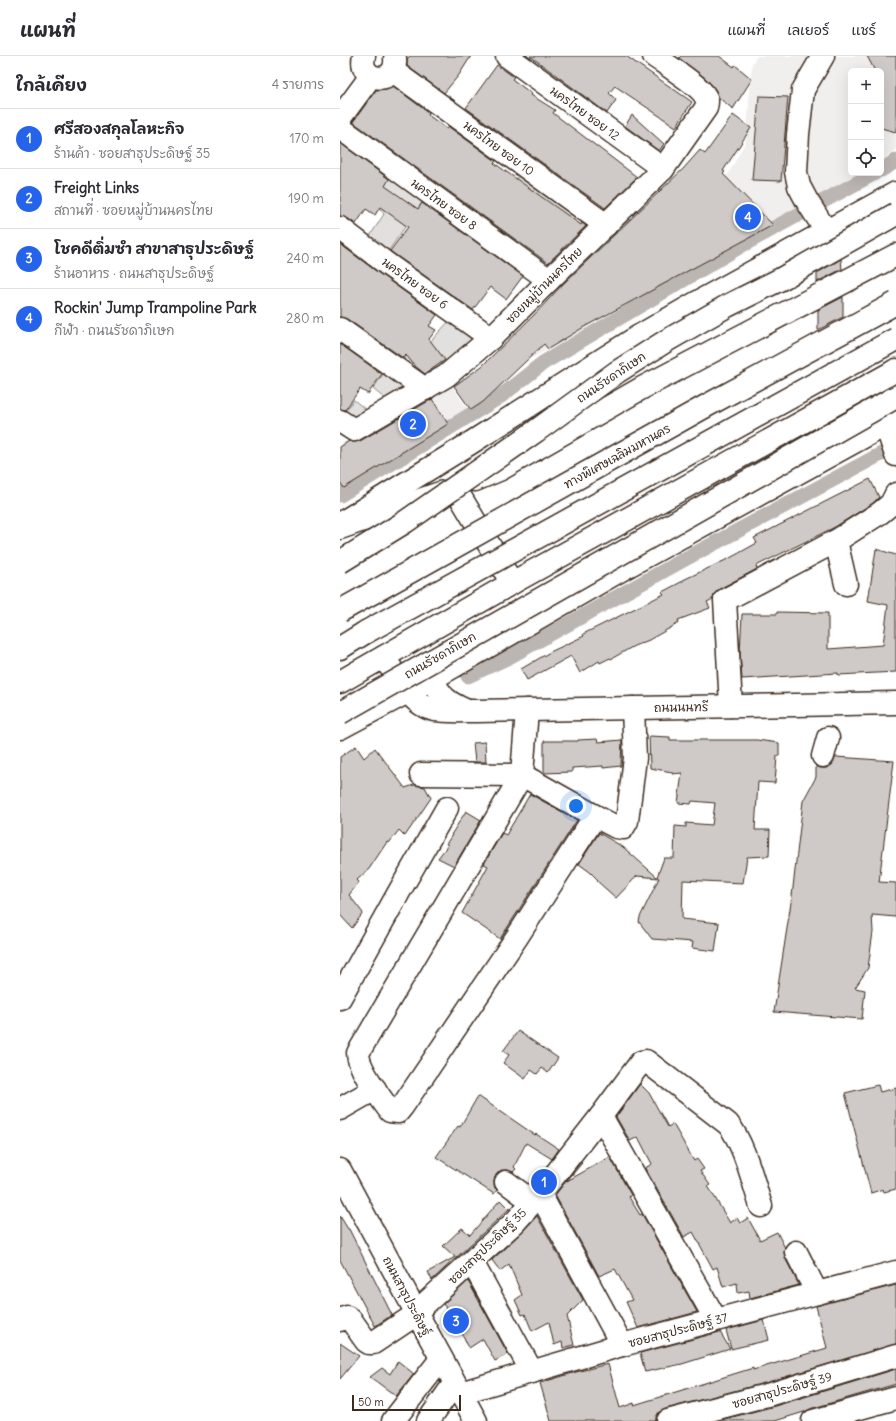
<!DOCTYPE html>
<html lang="th">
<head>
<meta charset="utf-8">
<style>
	body { margin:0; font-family:Delius,"Playpen Sans Thai",sans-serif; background:#f2f2f3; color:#2b2b33 }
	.controls { position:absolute; right:12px; top:12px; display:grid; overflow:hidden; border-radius:6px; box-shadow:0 4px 16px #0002 }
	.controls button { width:36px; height:36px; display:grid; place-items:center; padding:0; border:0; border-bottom:1px solid #e1e1e2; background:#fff; color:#2b2b33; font:20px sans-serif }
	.scale { position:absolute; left:12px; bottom:10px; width:109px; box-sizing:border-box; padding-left:4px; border:2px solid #3b2a1e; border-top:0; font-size:11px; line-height:14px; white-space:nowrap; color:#3b2a1e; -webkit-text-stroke:3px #fff; paint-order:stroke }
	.you { position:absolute; left:236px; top:750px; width:14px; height:14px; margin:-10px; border:3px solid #fff; border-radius:50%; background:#1a73e8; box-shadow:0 0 0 6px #1a73e833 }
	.badge { display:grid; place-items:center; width:26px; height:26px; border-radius:50%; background:#2563eb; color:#fff; font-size:13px; font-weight:700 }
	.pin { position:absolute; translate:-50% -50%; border:2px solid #fff; box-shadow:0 1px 4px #0006 }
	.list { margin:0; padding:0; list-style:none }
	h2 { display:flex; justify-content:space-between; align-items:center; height:52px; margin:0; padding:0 16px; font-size:17px }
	h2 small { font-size:13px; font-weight:400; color:#7c7c81 }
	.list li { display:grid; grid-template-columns:26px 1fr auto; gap:12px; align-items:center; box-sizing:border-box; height:60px; padding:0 16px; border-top:1px solid #e1e1e2 }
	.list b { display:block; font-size:15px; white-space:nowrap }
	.list p { margin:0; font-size:13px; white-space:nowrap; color:#7c7c81 }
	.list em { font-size:13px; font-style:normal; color:#7c7c81 }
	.icon { flex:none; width:22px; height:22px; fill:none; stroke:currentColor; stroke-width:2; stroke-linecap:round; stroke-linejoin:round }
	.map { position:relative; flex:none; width:556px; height:1365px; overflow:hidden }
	header { display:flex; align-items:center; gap:24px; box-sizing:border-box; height:56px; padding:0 20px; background:#fff; border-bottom:1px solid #e1e1e2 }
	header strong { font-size:19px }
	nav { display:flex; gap:22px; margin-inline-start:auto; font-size:14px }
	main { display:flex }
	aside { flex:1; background:#fff }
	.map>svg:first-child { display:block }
	.built { fill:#f1efee }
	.green { fill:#e2e0de; stroke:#8e857e }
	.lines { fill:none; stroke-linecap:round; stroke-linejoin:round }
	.canal { stroke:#bcb6b3; stroke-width:15 }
	.building { fill:#cfcac7; stroke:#3b2a1e }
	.minor-casing { stroke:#3b2a1e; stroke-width:25 }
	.major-casing { stroke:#3b2a1e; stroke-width:25 }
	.highway-casing { stroke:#3b2a1e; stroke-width:25 }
	.minor { stroke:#fff; stroke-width:22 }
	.major { stroke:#fff; stroke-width:22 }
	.highway { stroke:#fff; stroke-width:22 }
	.major-bridge-casing { stroke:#3b2a1e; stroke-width:25; stroke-linecap:butt }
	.highway-bridge-casing { stroke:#3b2a1e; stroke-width:25; stroke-linecap:butt }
	.major-bridge { stroke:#fff; stroke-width:22 }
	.highway-bridge { stroke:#fff; stroke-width:22 }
	.labels { text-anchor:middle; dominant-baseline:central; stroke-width:4; stroke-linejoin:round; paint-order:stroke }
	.street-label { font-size:12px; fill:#3b2a1e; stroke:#fff }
</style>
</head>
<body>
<header>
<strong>แผนที่</strong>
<nav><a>แผนที่</a><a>เลเยอร์</a><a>แชร์</a></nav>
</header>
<main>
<aside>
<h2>ใกล้เคียง<small>4 รายการ</small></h2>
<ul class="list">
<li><span class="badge">1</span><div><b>ศรีสองสกุลโลหะกิจ</b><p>ร้านค้า · ซอยสาธุประดิษฐ์ 35</p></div><em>170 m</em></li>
<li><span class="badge">2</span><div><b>Freight Links</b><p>สถานที่ · ซอยหมู่บ้านนครไทย</p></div><em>190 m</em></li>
<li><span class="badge">3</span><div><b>โชคดีติ่มซำ สาขาสาธุประดิษฐ์</b><p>ร้านอาหาร · ถนนสาธุประดิษฐ์</p></div><em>240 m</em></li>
<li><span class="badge">4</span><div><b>Rockin' Jump Trampoline Park</b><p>กีฬา · ถนนรัชดาภิเษก</p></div><em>280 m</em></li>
</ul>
</aside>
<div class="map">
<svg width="556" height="1365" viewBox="0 0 556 1365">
	<rect width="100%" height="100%" fill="#fff"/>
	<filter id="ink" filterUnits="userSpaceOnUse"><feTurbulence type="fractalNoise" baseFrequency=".025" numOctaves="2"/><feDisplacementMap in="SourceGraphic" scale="8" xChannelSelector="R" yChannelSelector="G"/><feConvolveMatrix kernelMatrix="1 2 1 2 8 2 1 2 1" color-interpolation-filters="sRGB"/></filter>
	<g filter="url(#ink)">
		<g class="built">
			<polygon points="417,0 556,0 556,94 541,104 541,15 511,15 511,117 520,117 436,170 245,276 189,303 389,117 406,85 412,8"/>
			<polygon points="107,323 130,357 2,436 0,432 0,388 85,337"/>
		</g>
		<g class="green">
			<polygon points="48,116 85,142 47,197 28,183 44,158 35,147"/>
			<polygon points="180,117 245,166 241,172 174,126"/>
			<polygon points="111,263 141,284 87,326 59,309 81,282 89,287"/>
			<polygon points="46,314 70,329 50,347 33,333"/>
			<polygon points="14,344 31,358 17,367 0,362"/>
		</g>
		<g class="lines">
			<g class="canal">
				<polyline points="541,114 556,105"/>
				<polyline points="0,439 161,340 203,307 399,191 535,117"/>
				<polyline points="128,620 169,601 345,503 556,390"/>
			</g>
		</g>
		<g class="building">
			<polygon points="70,0 131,0 119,19 104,37 67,10 67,3"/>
			<polygon points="190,0 286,0 352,46 336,71 275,30 269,37 276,44 267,57"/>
			<polygon points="341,0 379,0 394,11 395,9 412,23 393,53 379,42 375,33 365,22 339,2"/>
			<polygon points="527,0 556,0 556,76 541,72 541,15 535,15"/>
			<polygon points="157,9 174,21 172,23 192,38 191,39 215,54 213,57 297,121 265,152 126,52"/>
			<polygon points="53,30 89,57 88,59 107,73 109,71 156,105 154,107 241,169 242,167 246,170 208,207 13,66 36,34 46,33"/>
			<polygon points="419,40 448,41 441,125 412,124"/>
			<polygon points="292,59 324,88 319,95 285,70"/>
			<polygon points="393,59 411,72 383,115 385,116 383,118 433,169 244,271 208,293 204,288 143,346 131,354 114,330 142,310 194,259 224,227 343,113 360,94 365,98"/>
			<polygon points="0,87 49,123 45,130 78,153 82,147 183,220 166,243 150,231 133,254 54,198 50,195 68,171 40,151 35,159 26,153 16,168 7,162 0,160"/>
			<polygon points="0,188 40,218 97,259 89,270 96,274 89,283 105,304 85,318 75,310 66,299 63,302 7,263 0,261"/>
			<polygon points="501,203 502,213 477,226 477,217"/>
			<polygon points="503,241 503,261 478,274 478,254"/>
			<polygon points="0,288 42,318 28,338 20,333 5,354 0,353"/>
			<polygon points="92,343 108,368 4,432 0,426 0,391 9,385 14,386 20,385"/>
			<polygon points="530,423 539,441 533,447 495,471 416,510 417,513 379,533 374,538 373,543 367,546 370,552 338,564 339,567 309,584 294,590 271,603 270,602 260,607 259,605 240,617 231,600 187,624 181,613 210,596 244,580 243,578 324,538 322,536 343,525 343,524 390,502 417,487 414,482"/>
			<polygon points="536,493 556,499 556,616 498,619 498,617 402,623 400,597 402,558 437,558 437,556 488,557 488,593 543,589 548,549 528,545"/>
			<polygon points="309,680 330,681 330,684 417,684 439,687 439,700 437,700 435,727 418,726 415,774 430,774 429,800 407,801 403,827 343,824 342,863 379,867 375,895 352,892 353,886 312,883 299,866 300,861 319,822 297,820 276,842 257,825 258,824 250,816 239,808 259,777 283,791 317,821 324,802 334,802 335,770 346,771 346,767 372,769 375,747 352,745 351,748 338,747 342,717 332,718 332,716 310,712"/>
			<polygon points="257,683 258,686 282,684 281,710 263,712 263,710 232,712 232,716 204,717 204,685 238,685 238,684"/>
			<polygon points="145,686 146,706 135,706 133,687"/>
			<polygon points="16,690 24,702 35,692 65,732 74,729 85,731 91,742 65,780 59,774 49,787 47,786 29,813 17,824 19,826 9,839 23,857 12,872 0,859 0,701"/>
			<polygon points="496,701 554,705 539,826 556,827 556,861 532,859 533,876 528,912 515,932 525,934 522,963 434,956 452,840 463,745 476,721 476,710 480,712 486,712 492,709"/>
			<polygon points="190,738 237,764 160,883 122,857 148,810 144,808 162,777 166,779"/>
			<polygon points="126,755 141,764 114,810 98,802 108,789 106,788 112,779 111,779"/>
			<polygon points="178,975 218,1002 208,1017 202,1012 197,1018 191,1014 185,1023 163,1007 169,999 163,995"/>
			<polygon points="300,1028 309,1037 328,1071 333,1068 354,1105 357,1103 364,1113 360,1115 370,1129 368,1130 390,1167 397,1162 400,1167 408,1162 420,1184 437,1176 445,1192 444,1196 445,1202 459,1229 410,1242 409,1235 398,1237 397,1227 383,1231 377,1211 373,1213 353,1176 344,1181 305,1112 312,1108 298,1081 290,1085 276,1061"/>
			<polygon points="538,1029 540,1036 556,1032 556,1133 544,1136 543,1133 531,1137 505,1037"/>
			<polygon points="138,1040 195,1079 196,1078 219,1093 212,1103 186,1087 174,1111 176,1113 173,1116 168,1114 161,1114 156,1119 154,1125 154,1131 157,1134 154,1138 96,1101 118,1070 120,1071"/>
			<polygon points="270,1101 291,1139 289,1141 300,1159 302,1158 357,1256 298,1272 286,1246 292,1244 275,1213 259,1220 215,1139 241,1106 242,1107 227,1125"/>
			<polygon points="160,1144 169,1153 92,1224 88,1216 115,1201 103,1190 122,1172 130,1179"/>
			<polygon points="0,1160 8,1173 9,1173 52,1259 35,1270 0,1204"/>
			<polygon points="197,1160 243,1244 227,1260 234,1289 223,1292 222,1286 214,1289 209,1266 192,1275 185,1258 182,1259 175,1244 182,1239 169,1208 160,1215 152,1204 183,1175"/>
			<polygon points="128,1225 168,1298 155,1305 143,1283 129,1292 120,1273 118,1275 109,1260 111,1259 103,1248"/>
			<polygon points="556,1229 556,1288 428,1326 325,1353 319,1356 316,1361 316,1365 211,1365 200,1327 236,1316 268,1308 280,1352 294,1347 294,1349 413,1312 413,1314 487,1292 476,1250"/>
			<polygon points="424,1264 429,1284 391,1293 386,1274"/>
			<polygon points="380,1276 390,1293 342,1308 305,1316 300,1297"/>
			<polygon points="0,1287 19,1300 0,1323"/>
			<polygon points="58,1305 74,1318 56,1340 30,1321 42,1312 50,1318"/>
			<polygon points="556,1313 556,1328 470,1353 464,1356 435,1365 377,1365 435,1350"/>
		</g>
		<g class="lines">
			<defs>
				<g id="minor">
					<path d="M24,0C17,26 58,31 55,2"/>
					<polyline points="167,0 323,113"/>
					<polyline points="483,0 463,34 458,78 456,116 459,130 467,145 486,175"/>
					<polyline points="53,15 266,169"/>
					<polyline points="0,62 31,20"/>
					<polyline points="0,72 209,224"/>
					<polyline points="0,172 47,208 151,282"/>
					<polyline points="0,273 85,333"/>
					<path d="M0,365L14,374L106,320L151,282L209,224L323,113L366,52C367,47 368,44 365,40C360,30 325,8 314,0"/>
					<polyline points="544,370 550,381 556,399"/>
					<polyline points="115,432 172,527"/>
					<polyline points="496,485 506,528"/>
					<path d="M44,601C55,618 72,650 94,654C107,656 123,655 137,655L556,647"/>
					<path d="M92,623C101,641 107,646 125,654"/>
					<polyline points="391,650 385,544 496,485 540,457 551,448 556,438"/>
					<path d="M187,654L182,719L18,997C18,1013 40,1041 50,1055L58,1056L62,1051L177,881L255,760"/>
					<polyline points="483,700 488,682"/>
					<polyline points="81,718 182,719 255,760 276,771 283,772 287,765 295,702 293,652"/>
					<polyline points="0,942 59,836 107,752"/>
					<polyline points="0,1053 35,1033"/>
					<polyline points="261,1060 376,1264"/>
					<polyline points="166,1126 182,1138 196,1142"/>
					<polyline points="200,1138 282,1289"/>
					<polyline points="456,1196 477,1237"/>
					<polyline points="132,1206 192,1316"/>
					<path d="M76,1256L175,1166L200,1138L261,1060L301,1006L306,1005L310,1008L388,1068C404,1087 413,1126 421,1150"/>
					<polyline points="0,1264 7,1261 11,1264 26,1285 29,1287 33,1287 69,1263 77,1259"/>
					<polyline points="120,1337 282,1289 556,1216"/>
					<polyline points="53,1365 101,1303"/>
					<polyline points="88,1365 114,1328"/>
					<polyline points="328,1365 431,1338 556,1300"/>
					<polyline points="473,1365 556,1342"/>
				</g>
				<g id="major">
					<polyline points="3,466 129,388 299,280 356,247 556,137"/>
					<polyline points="0,626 172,527 553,316"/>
					<polyline points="0,672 92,623 288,510 556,363"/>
					<polyline points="0,1114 76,1256 136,1365"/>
				</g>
				<g id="highway">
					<polyline points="553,316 556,314"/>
					<polyline points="135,424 161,413 302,332 556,199"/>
					<polyline points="0,472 103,436"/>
					<polyline points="0,592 26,576"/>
				</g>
			</defs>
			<use href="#minor" class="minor-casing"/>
			<use href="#major" class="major-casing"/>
			<use href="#highway" class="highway-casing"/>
			<use href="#minor" class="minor"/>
			<use href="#major" class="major"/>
			<use href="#highway" class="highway"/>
			<defs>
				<g id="major-bridge">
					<polyline points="0,506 65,466 196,375 277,316 326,285 387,250 441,223 556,158"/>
					<polyline points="0,657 556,341"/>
				</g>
				<g id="highway-bridge">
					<polyline points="0,555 366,350 556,247"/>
					<polyline points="26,576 556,283"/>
				</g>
			</defs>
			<use href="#major-bridge" class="major-bridge-casing"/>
			<use href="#highway-bridge" class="highway-bridge-casing"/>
			<use href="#major-bridge" class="major-bridge"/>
			<use href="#highway-bridge" class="highway-bridge"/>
		</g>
	</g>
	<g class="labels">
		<g class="street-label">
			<text transform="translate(245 57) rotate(36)">นครไทย ซอย 12</text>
			<text transform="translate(159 92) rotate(36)">นครไทย ซอย 10</text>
			<text transform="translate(104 148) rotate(36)">นครไทย ซอย 8</text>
			<text transform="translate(75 227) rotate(36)">นครไทย ซอย 6</text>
			<text transform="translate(204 229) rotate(-45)">ซอยหมู่บ้านนครไทย</text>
			<text transform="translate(271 321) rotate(-34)">ถนนรัชดาภิเษก</text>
			<text transform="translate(277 400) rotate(-29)">ทางพิเศษเฉลิมมหานคร</text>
			<text transform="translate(100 599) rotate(-30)">ถนนรัชดาภิเษก</text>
			<text transform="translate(341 651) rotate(-1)">ถนนนนทรี</text>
			<text transform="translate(147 1190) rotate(-44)">ซอยสาธุประดิษฐ์ 35</text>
			<text transform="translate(67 1240) rotate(62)">ถนนสาธุประดิษฐ์</text>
			<text transform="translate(338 1274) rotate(-15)">ซอยสาธุประดิษฐ์ 37</text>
			<text transform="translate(442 1334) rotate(-16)">ซอยสาธุประดิษฐ์ 39</text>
		</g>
	</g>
</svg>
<div class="controls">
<button>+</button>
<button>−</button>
<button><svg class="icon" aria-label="locate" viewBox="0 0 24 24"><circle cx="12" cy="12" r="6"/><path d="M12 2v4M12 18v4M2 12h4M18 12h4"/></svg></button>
</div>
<div class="scale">50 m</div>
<div class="you"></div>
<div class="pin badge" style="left:204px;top:1126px">1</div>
<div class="pin badge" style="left:73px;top:368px">2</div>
<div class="pin badge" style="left:116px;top:1265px">3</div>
<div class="pin badge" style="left:408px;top:161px">4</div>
</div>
</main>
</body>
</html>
